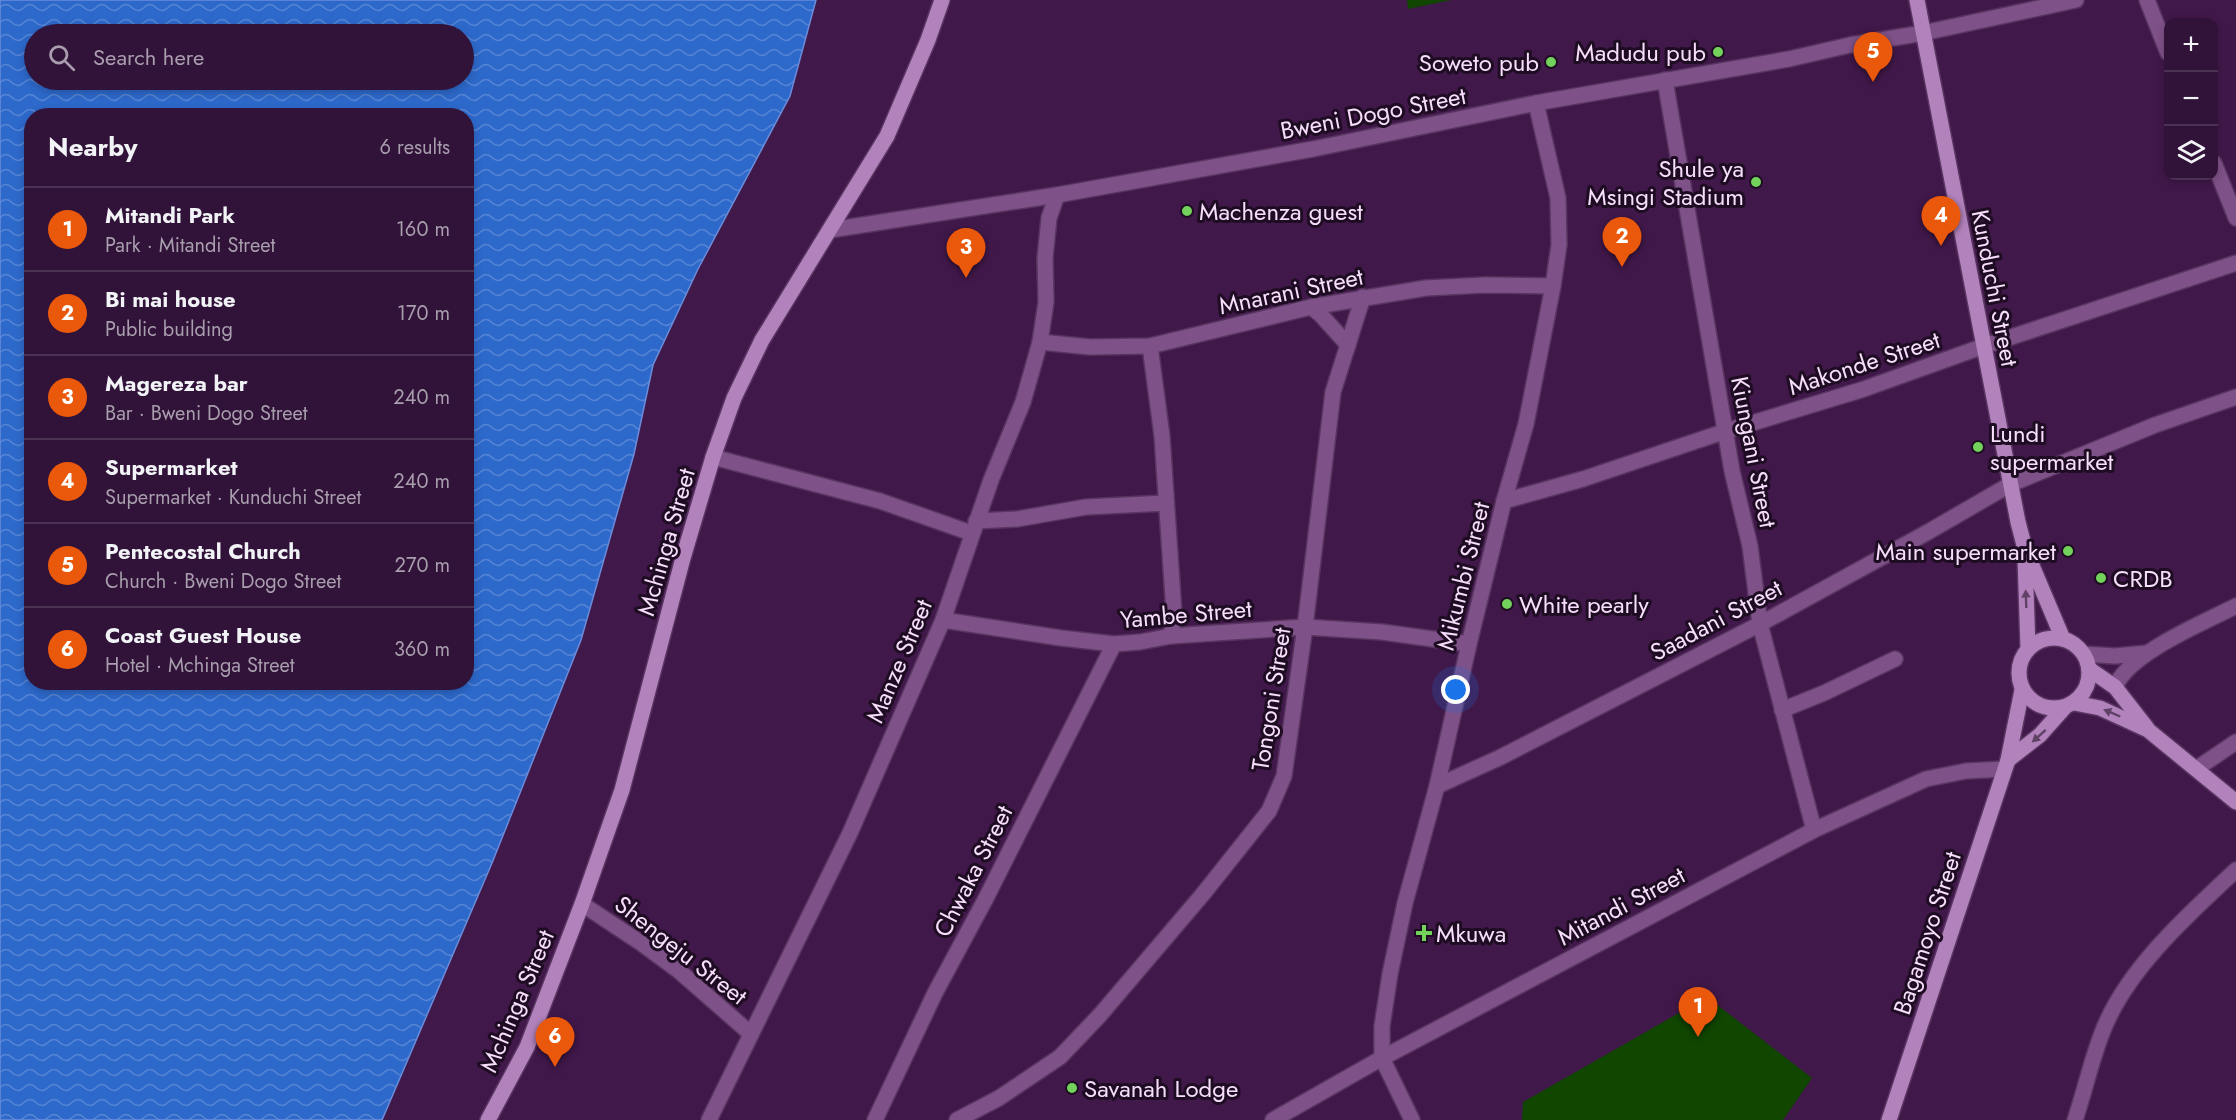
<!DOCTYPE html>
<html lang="en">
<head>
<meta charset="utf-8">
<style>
	body { margin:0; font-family:Jost,sans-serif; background:#391b40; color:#f1f3f6 }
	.controls { position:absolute; right:18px; top:18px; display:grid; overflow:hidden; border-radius:12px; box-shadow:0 3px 9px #0003 }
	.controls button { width:54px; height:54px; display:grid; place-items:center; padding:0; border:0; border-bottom:2px solid #4c3253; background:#311238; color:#f1f3f6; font:30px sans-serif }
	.you { position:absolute; left:1456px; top:690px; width:21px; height:21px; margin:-15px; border:4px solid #fff; border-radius:50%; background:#1a73e8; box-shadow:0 0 0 9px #1a73e833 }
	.badge { display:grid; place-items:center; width:39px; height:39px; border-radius:50%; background:#ea580c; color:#fff; font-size:20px; font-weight:700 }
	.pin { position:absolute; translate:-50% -50px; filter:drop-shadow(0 2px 3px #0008) }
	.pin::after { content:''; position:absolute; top:32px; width:21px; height:18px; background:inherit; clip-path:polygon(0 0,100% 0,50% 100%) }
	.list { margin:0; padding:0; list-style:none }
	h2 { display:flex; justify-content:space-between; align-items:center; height:78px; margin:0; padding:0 24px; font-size:26px }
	h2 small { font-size:20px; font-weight:400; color:#a89eae }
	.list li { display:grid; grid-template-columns:39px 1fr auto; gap:18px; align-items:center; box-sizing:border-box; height:84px; padding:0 24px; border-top:2px solid #4c3253 }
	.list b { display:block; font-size:22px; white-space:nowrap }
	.list p { margin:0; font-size:20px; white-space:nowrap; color:#a89eae }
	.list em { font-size:20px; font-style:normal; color:#a89eae }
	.icon { flex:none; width:33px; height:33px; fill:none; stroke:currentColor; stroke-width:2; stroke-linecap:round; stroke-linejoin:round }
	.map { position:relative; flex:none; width:2236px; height:1120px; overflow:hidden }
	.search { position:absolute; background:#311238; box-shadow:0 3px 9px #0003; left:24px; top:24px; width:450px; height:66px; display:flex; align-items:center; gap:15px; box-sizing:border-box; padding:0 21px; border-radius:33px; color:#a89eae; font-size:22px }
	.panel { position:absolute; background:#311238; box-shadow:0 3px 9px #0003; left:24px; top:108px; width:450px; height:582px; border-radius:24px }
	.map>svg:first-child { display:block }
	.park { fill:#104600 }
	.water { fill:url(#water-waves); stroke:#6a8cda; stroke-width:1.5; fill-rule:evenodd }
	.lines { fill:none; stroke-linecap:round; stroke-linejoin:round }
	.minor-casing { stroke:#583560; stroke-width:18 }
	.major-casing { stroke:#583560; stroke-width:18 }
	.minor { stroke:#7e5188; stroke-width:15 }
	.major { stroke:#b282bc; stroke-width:15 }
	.oneway { fill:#614267 }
	.poi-dot { fill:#73d25c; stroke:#1e0d22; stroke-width:2 }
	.labels { text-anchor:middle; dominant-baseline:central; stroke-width:6; stroke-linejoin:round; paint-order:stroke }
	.poi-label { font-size:24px; fill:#f7defc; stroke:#1e0d22; text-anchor:start }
	.street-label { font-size:24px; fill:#f7defc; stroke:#1e0d22 }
</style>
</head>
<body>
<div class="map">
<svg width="2236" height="1120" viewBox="0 0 2236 1120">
	<defs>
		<pattern id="water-waves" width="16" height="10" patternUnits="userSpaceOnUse" patternTransform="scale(1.5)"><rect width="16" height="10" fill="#2d69cb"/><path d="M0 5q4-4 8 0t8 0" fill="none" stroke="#5785d5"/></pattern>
	</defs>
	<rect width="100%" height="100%" fill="#41184a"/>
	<g class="park">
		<polygon points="1407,0 1451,0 1408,9"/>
		<polygon points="1707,997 1812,1078 1783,1120 1522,1120 1523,1102"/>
	</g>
	<path class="water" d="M0,0H816L790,96L698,269L653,365L634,454L581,640L492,863L382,1120H0ZM34,34H464V80H34ZM32,116H466V682H32Z"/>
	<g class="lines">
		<defs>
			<g id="minor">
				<polyline points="2147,0 2168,53"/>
				<polyline points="1665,80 1732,471 1750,546 1760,624 1814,830"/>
				<polyline points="2214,163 2236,218"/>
				<polyline points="830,230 1057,195 1313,149 1536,103 1789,59 1850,45 1923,33 2076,0"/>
				<polyline points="1311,307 1320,314 1348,345"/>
				<polyline points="1040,342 1090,347 1150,346 1311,307 1426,288 1485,285 1553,286"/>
				<polyline points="1150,346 1162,436 1174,613 1171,636"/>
				<polyline points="713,457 880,501 971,533"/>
				<polyline points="1504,501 1583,479 1726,431 1861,390 1984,346 2236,263"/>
				<polyline points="976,521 1017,519 1086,507 1166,503"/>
				<polyline points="943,620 1061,638 1114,644 1140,642 1171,636 1305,627 1382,632 1469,644"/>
				<polyline points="2084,654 2115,656 2147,653"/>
				<path d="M2115,687C2129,653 2203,623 2236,606"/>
				<polyline points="1782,710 1824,693 1895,659"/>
				<polyline points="2196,769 2236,742"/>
				<polyline points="1437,786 1501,757 1760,624 1928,532 2011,484 2155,425 2236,397"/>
				<polyline points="582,904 641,943 679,971 751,1034"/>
				<polyline points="709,1120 850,833 943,620 991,480 1023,402 1040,342 1046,302 1045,258 1049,218 1057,195"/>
				<polyline points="875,1120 935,993 985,900 1114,644"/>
				<polyline points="957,1120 999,1098 1060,1057 1100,1015 1203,894 1269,811 1284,776 1305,627 1333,392 1363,297"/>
				<polyline points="1273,1120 1382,1058 1814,830 1926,779 1966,771 2004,769"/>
				<polyline points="1412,1120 1382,1058 1382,1026 1390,974 1405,903 1437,786 1469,644 1504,501 1526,424 1553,286 1559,245 1558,198 1536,103"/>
				<path d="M2075,1120C2085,1090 2092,1057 2104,1028C2129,967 2189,914 2236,870"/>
			</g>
			<g id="major">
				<polyline points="1917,0 2018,522 2025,549 2063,639"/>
				<polyline points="2025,558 2028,649"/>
				<circle cx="2054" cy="673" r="35"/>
				<polyline points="2089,669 2115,687 2147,728"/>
				<polyline points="2074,703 2100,708 2148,730 2236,802"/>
				<polyline points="2008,760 2040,735 2065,707"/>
				<polyline points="488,1120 527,1047 582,904 622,790 683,558 713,457 734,398 762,340 887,136 928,40 942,0"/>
				<polyline points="1889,1120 2008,760 2022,690"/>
			</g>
		</defs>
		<use href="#minor" class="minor-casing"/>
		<use href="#major" class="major-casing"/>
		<use href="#minor" class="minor"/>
		<use href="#major" class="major"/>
	</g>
	<defs><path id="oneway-solid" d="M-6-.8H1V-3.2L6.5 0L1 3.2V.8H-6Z" transform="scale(1.5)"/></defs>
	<g class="oneway">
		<use href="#oneway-solid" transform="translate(2026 599) rotate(-92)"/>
		<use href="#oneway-solid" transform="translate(2112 713) rotate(-157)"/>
		<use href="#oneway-solid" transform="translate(2039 736) rotate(138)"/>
	</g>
	<g class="poi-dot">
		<circle cx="1718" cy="52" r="6"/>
		<circle cx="1551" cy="62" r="6"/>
		<circle cx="1756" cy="182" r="6"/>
		<circle cx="1187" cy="211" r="6"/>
		<circle cx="1978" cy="447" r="6"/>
		<circle cx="2068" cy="551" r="6"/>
		<circle cx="2101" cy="578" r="6"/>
		<circle cx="1507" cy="604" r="6"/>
		<path d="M1421 924h6v6h6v6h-6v6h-6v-6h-6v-6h6z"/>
		<circle cx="1072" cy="1088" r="6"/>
	</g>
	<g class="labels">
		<g class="poi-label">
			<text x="1706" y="52" text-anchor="end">Madudu pub</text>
			<text x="1539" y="62" text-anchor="end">Soweto pub</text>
			<text x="1744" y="168" text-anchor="end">Shule ya<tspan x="1744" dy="28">Msingi Stadium</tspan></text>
			<text x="1199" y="211">Machenza guest</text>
			<text x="1990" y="433">Lundi<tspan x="1990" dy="28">supermarket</tspan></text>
			<text x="2056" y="551" text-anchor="end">Main supermarket</text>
			<text x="2113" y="578">CRDB</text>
			<text x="1519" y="604">White pearly</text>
			<text x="1436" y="933">Mkuwa</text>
			<text x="1084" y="1088">Savanah Lodge</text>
		</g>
		<g class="street-label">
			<text transform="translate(1373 113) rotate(-11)">Bweni Dogo Street</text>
			<text transform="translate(1995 288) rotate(79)">Kunduchi Street</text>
			<text transform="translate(1291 291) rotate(-12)">Mnarani Street</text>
			<text transform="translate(1864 363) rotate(-18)">Makonde Street</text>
			<text transform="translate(1754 452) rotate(79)">Kiungani Street</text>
			<text transform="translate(666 542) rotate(-74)">Mchinga Street</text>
			<text transform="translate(1463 576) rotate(-76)">Mikumbi Street</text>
			<text transform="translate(1186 614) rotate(-5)">Yambe Street</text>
			<text transform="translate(1716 620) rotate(-28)">Saadani Street</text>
			<text transform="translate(899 661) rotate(-67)">Manze Street</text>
			<text transform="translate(1271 699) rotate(-81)">Tongoni Street</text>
			<text transform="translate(973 871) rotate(-63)">Chwaka Street</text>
			<text transform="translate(1621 906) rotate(-28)">Mitandi Street</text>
			<text transform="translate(1927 933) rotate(-72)">Bagamoyo Street</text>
			<text transform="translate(681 950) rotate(38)">Shengeju Street</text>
			<text transform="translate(517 1001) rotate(-67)">Mchinga Street</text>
		</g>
	</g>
</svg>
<div class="controls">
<button>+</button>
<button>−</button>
<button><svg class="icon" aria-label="layers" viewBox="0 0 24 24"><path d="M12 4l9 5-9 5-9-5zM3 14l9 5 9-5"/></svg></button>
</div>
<div class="you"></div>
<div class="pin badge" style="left:1698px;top:1037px">1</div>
<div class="pin badge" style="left:1622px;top:267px">2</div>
<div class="pin badge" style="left:966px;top:278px">3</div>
<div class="pin badge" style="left:1941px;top:246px">4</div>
<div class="pin badge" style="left:1873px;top:82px">5</div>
<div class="pin badge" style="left:555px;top:1067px">6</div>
<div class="search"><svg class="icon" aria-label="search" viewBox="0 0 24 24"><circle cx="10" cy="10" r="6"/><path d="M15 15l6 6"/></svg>Search here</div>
<section class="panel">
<h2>Nearby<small>6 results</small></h2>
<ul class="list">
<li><span class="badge">1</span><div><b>Mitandi Park</b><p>Park · Mitandi Street</p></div><em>160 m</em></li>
<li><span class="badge">2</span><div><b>Bi mai house</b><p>Public building</p></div><em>170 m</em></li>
<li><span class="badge">3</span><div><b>Magereza bar</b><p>Bar · Bweni Dogo Street</p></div><em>240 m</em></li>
<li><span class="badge">4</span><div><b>Supermarket</b><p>Supermarket · Kunduchi Street</p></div><em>240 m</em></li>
<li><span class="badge">5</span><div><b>Pentecostal Church</b><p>Church · Bweni Dogo Street</p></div><em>270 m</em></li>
<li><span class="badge">6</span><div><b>Coast Guest House</b><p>Hotel · Mchinga Street</p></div><em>360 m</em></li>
</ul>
</section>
</div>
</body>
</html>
